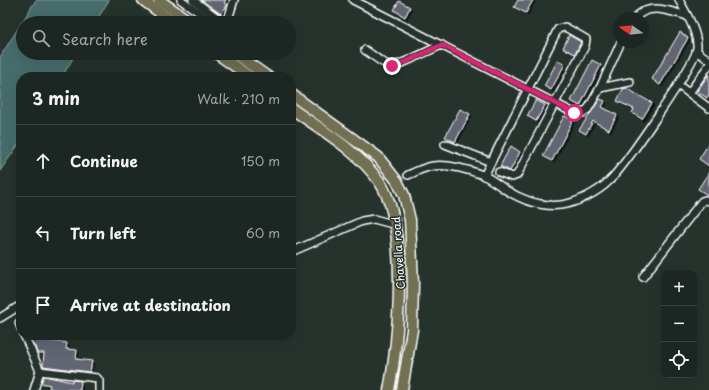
<!DOCTYPE html>
<html lang="en">
<head>
<meta charset="utf-8">
<style>
	body { margin:0; font-family:"Playpen Sans",sans-serif; background:#29322f; color:#f1f3f6 }
	.controls { position:absolute; right:12px; bottom:12px; display:grid; overflow:hidden; border-radius:8px; box-shadow:0 4px 16px #0002 }
	.controls button { width:36px; height:36px; display:grid; place-items:center; padding:0; border:0; border-bottom:1px solid #3a4340; background:#1c2622; color:#f1f3f6; font:20px sans-serif }
	.compass { position:absolute; left:613px; top:12px; width:36px; height:36px; border-radius:50%; background:#1c2622; box-shadow:0 4px 16px #0002; rotate:284deg }
	.stop { position:absolute; width:12px; height:12px; margin:-9px; border:3px solid #db2777; border-radius:50%; background:#fff }
	.stop.end { background:#db2777; border-color:#fff; box-shadow:0 1px 4px #0008 }
	.list { margin:0; padding:0; list-style:none }
	h2 { display:flex; justify-content:space-between; align-items:center; height:52px; margin:0; padding:0 16px; font-size:17px }
	h2 small { font-size:13px; font-weight:400; color:#a0a5a5 }
	.list li { display:grid; grid-template-columns:26px 1fr auto; gap:12px; align-items:center; box-sizing:border-box; height:72px; padding:0 16px; border-top:1px solid #3a4340 }
	.list b { display:block; font-size:15px; white-space:nowrap }
	.list em { font-size:13px; font-style:normal; color:#a0a5a5 }
	.icon { flex:none; width:22px; height:22px; fill:none; stroke:currentColor; stroke-width:2; stroke-linecap:round; stroke-linejoin:round }
	.map { position:relative; flex:none; width:709px; height:390px; overflow:hidden }
	.search { position:absolute; background:#1c2622; box-shadow:0 4px 16px #0002; left:16px; top:16px; width:280px; height:44px; display:flex; align-items:center; gap:10px; box-sizing:border-box; padding:0 14px; border-radius:22px; color:#a0a5a5; font-size:15px }
	.panel { position:absolute; background:#1c2622; box-shadow:0 4px 16px #0002; left:16px; top:72px; width:280px; height:268px; border-radius:16px }
	.map>svg:first-child { display:block }
	.water { fill:#476c6c; stroke:#91a7a7 }
	.building { fill:#626673; stroke:#fff; filter:url(#shadow) }
	.lines { fill:none; stroke-linecap:round; stroke-linejoin:round }
	.minor-casing { stroke:#fff; stroke-width:10 }
	.highway-casing { stroke:#fff; stroke-width:13 }
	.minor { stroke:#26332d; stroke-width:7 }
	.highway { stroke:#716f52; stroke-width:10 }
	.route { stroke:#db2777; stroke-width:5 }
	.labels { text-anchor:middle; dominant-baseline:central; stroke-width:3; stroke-linejoin:round; paint-order:stroke }
	.street-label { font-size:11px; fill:#fff; stroke:#26332d }
</style>
</head>
<body>
<div class="map">
<svg width="709" height="390" viewBox="0 0 709 390">
	<defs>
		<filter id="shadow"><feDropShadow dx="2" dy="2" stdDeviation="0" flood-color="#0009"/></filter>
	</defs>
	<rect width="100%" height="100%" fill="#26332d"/>
	<filter id="ink" filterUnits="userSpaceOnUse"><feTurbulence type="fractalNoise" baseFrequency=".025" numOctaves="2"/><feDisplacementMap in="SourceGraphic" scale="8" xChannelSelector="R" yChannelSelector="G"/><feConvolveMatrix kernelMatrix="1 2 1 2 8 2 1 2 1" color-interpolation-filters="sRGB"/></filter>
	<g filter="url(#ink)">
		<polygon class="water" points="36,0 109,0 95,23 23,23 23,53 76,53 62,77 21,77 21,141 0,171 0,57"/>
		<g class="building">
			<polygon points="201,0 226,0 224,3 227,5 221,14"/>
			<polygon points="518,0 533,0 526,13 514,7"/>
			<polygon points="399,1 410,7 405,17 394,10"/>
			<polygon points="680,32 688,38 660,85 652,79"/>
			<polygon points="569,35 581,42 575,54 563,48"/>
			<polygon points="558,60 565,64 551,90 544,86"/>
			<polygon points="592,60 601,65 580,106 571,101"/>
			<polygon points="709,74 709,94 707,98 697,91"/>
			<polygon points="626,88 652,103 642,119 632,113 634,109 617,101 623,89"/>
			<polygon points="600,99 605,101 602,107 617,115 609,130 593,121 586,134 579,130"/>
			<polygon points="536,100 545,105 536,121 527,116"/>
			<polygon points="460,109 470,114 455,142 445,137"/>
			<polygon points="564,116 573,120 552,161 543,156"/>
			<polygon points="709,143 709,166 699,159"/>
			<polygon points="511,146 520,152 510,171 500,166"/>
			<polygon points="709,172 709,196 698,189"/>
			<polygon points="36,338 67,343 66,349 77,350 76,359 92,361 90,372 43,366 44,353 37,353 35,346"/>
			<polygon points="44,376 72,382 72,380 81,381 80,390 49,389 50,385 41,383"/>
		</g>
		<g class="lines">
			<defs>
				<g id="minor">
					<polyline points="181,0 214,23"/>
					<polyline points="193,0 223,22 229,16 234,0"/>
					<polyline points="353,0 574,113 582,113 588,109 600,88 630,82"/>
					<path d="M635,18C649,2 670,11 687,16"/>
					<path d="M365,50C373,55 382,64 391,66C398,67 433,48 442,45"/>
					<polyline points="696,51 709,60"/>
					<polyline points="678,85 709,108"/>
					<polyline points="600,88 621,42"/>
					<polyline points="689,93 709,65"/>
					<polyline points="445,144 491,162"/>
					<path d="M408,175C416,172 424,167 433,166C448,164 469,170 483,175C491,179 499,185 506,190C522,200 542,207 561,205C577,203 598,192 609,181C624,167 696,63 697,48C698,32 686,13 679,0"/>
					<polyline points="484,176 558,29 565,27 586,39 585,46 517,175 512,177 499,172"/>
					<polyline points="291,252 362,221 374,219 396,225"/>
					<polyline points="643,277 702,201 705,200 709,201"/>
					<polyline points="0,318 21,305"/>
					<polyline points="19,323 21,328"/>
					<polyline points="24,335 40,371 34,390"/>
					<polyline points="43,335 57,337"/>
					<polyline points="40,371 97,378 99,381 99,390"/>
				</g>
				<g id="highway">
					<polyline points="143,0 174,23"/>
					<polyline points="159,0 192,23"/>
					<polyline points="216,53 250,77"/>
					<polyline points="234,53 268,77"/>
					<polyline points="291,94 378,157 397,181 404,195 410,220 413,283 412,330 402,390"/>
					<path d="M291,108C321,130 357,150 379,181C409,223 399,341 389,390"/>
				</g>
			</defs>
			<use href="#minor" class="minor-casing"/>
			<use href="#highway" class="highway-casing"/>
			<use href="#minor" class="minor"/>
			<use href="#highway" class="highway"/>
		</g>
	</g>
	<g class="lines" filter="url(#ink)">
		<path class="route" d="M392,66C404,65 429,50 442,45L574,113"/>
	</g>
	<g class="labels">
		<g class="street-label">
			<text transform="translate(398 253) rotate(-94)">Chavella road</text>
		</g>
	</g>
</svg>
<div class="controls">
<button>+</button>
<button>−</button>
<button><svg class="icon" aria-label="locate" viewBox="0 0 24 24"><circle cx="12" cy="12" r="6"/><path d="M12 2v4M12 18v4M2 12h4M18 12h4"/></svg></button>
</div>
<svg class="compass" viewBox="-18 -18 36 36"><path d="M0-13l5 13h-10z" fill="#e53935"/><path d="M0 13l5-13h-10z" fill="#a0a5a5"/></svg>
<div class="stop" style="left:574px;top:113px"></div>
<div class="stop end" style="left:392px;top:66px"></div>
<div class="search"><svg class="icon" aria-label="search" viewBox="0 0 24 24"><circle cx="10" cy="10" r="6"/><path d="M15 15l6 6"/></svg>Search here</div>
<section class="panel">
<h2>3 min<small>Walk · 210 m</small></h2>
<ul class="list">
<li><svg class="icon" aria-label="ahead" viewBox="0 0 24 24"><path d="M12 20V5M6 11l6-6 6 6"/></svg><div><b>Continue</b></div><em>150 m</em></li>
<li><svg class="icon" aria-label="left" viewBox="0 0 24 24"><path d="M17 20v-9H6M10 6l-5 5 5 5"/></svg><div><b>Turn left</b></div><em>60 m</em></li>
<li><svg class="icon" aria-label="arrive" viewBox="0 0 24 24"><path d="M6 21V4h12l-3 4 3 4H6"/></svg><div><b>Arrive at destination</b></div></li>
</ul>
</section>
</div>
</body>
</html>
